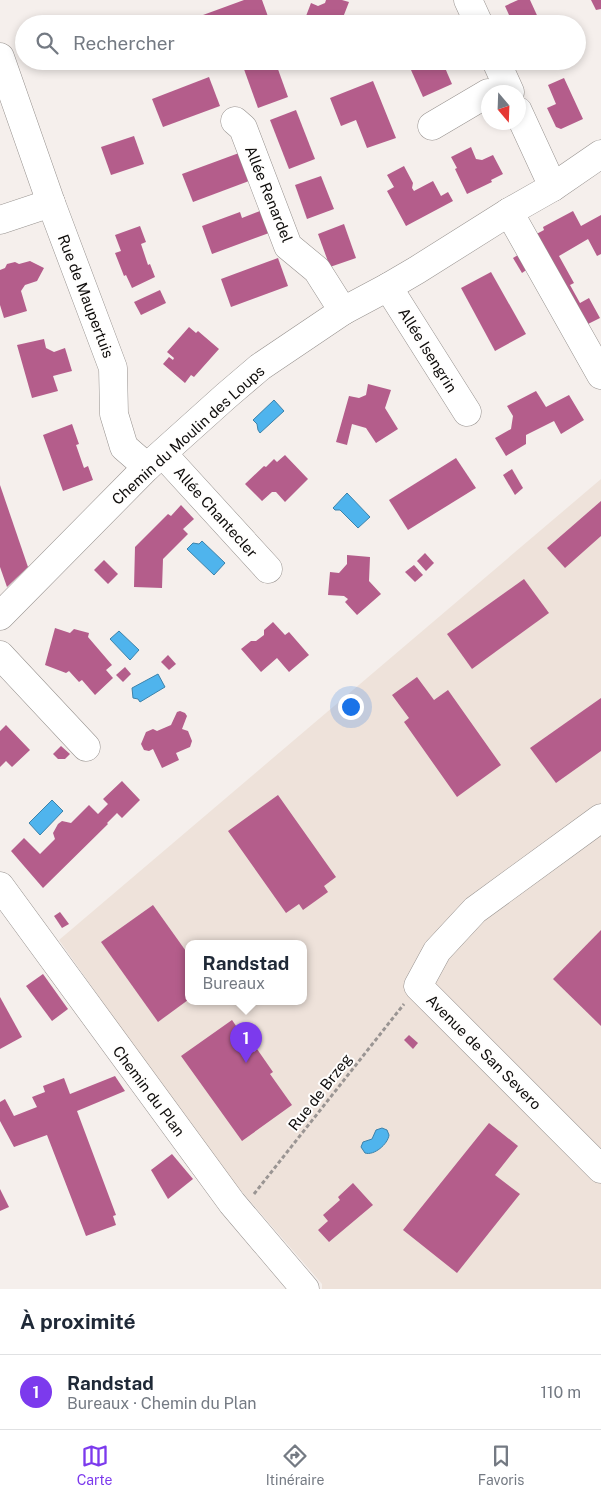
<!DOCTYPE html>
<html lang="fr">
<head>
<meta charset="utf-8">
<style>
	body { margin:0; font-family:"Public Sans",sans-serif; background:#f2f2f3; color:#1f2937 }
	.compass { position:absolute; left:481px; top:85px; width:45px; height:45px; border-radius:50%; background:#fff; box-shadow:0 2px 8px #0003; rotate:161deg }
	.you { position:absolute; left:350px; top:706px; width:18px; height:18px; margin:-12px; border:4px solid #fff; border-radius:50%; background:#1a73e8; box-shadow:0 0 0 8px #1a73e833 }
	.badge { display:grid; place-items:center; width:32px; height:32px; border-radius:50%; background:#7c3aed; color:#fff; font-size:16px; font-weight:700 }
	.pin { position:absolute; translate:-50% -41px; filter:drop-shadow(0 1px 2px #0008) }
	.pin::after { content:''; position:absolute; top:26px; width:18px; height:15px; background:inherit; clip-path:polygon(0 0,100% 0,50% 100%) }
	.popup { position:absolute; left:185px; top:940px; width:122px; height:65px; box-sizing:border-box; display:grid; place-content:center; border-radius:10px; background:#fff; filter:drop-shadow(0 1px 4px #0005); font-size:16px; white-space:nowrap; color:#747a83 }
	.popup b { font-size:19px; color:#1f2937 }
	.popup::after { content:''; position:absolute; left:50%; top:100%; margin-left:-10px; border:10px solid transparent; border-top-color:#fff }
	.list { margin:0; padding:0; list-style:none }
	h2 { display:flex; justify-content:space-between; align-items:center; height:65px; margin:0; padding:0 20px; font-size:21px }
	h2 small { font-size:16px; font-weight:400; color:#747a83 }
	.list li { display:grid; grid-template-columns:32px 1fr auto; gap:15px; align-items:center; box-sizing:border-box; height:75px; padding:0 20px; border-top:1px solid #e0e1e3 }
	.list b { display:block; font-size:19px; white-space:nowrap }
	.list p { margin:0; font-size:16px; white-space:nowrap; color:#747a83 }
	.list em { font-size:16px; font-style:normal; color:#747a83 }
	.icon { flex:none; width:28px; height:28px; fill:none; stroke:currentColor; stroke-width:2; stroke-linecap:round; stroke-linejoin:round }
	.map { position:relative; flex:none; width:601px; height:1289px; overflow:hidden }
	.search { position:absolute; background:#fff; box-shadow:0 2px 8px #0003; left:15px; right:15px; top:15px; height:55px; display:flex; align-items:center; gap:12px; box-sizing:border-box; padding:0 18px; border-radius:28px; color:#747a83; font-size:19px }
	.sheet { height:140px; background:#fff }
	nav { display:flex; justify-content:space-around; align-items:center; box-sizing:border-box; height:70px; border-top:1px solid #e0e1e3; background:#fff; font-size:14px; color:#747a83 }
	nav a { display:grid; justify-items:center; gap:2px }
	nav .on { color:#7c3aed }
	.map>svg:first-child { display:block }
	.built { fill:#eee2da; fill-rule:evenodd }
	.water { fill:#4fb4ed; stroke:#3c82aa }
	.building { fill:#b45d8b }
	.lines { fill:none; stroke-linecap:round; stroke-linejoin:round }
	.minor-casing { stroke:#97928f; stroke-width:29 }
	.path { stroke:#9a9593; stroke-width:3; stroke-dasharray:4 2.5; stroke-linecap:butt }
	.minor { stroke:#fff; stroke-width:28 }
	.labels { text-anchor:middle; dominant-baseline:central; stroke-width:4; stroke-linejoin:round; paint-order:stroke }
	.street-label { font-size:15px; fill:#0f0d0c; stroke:#fffefd }
</style>
</head>
<body>
<div class="map">
<svg width="601" height="1289" viewBox="0 0 601 1289">
	<rect width="100%" height="100%" fill="#f5efec"/>
	<path class="built" d="M601,479V1289H322V1284L210,1155L59,940ZM188,944H304V1002H188Z"/>
	<g class="water">
		<polygon points="274,400 284,411 260,433 258,430 257,424 253,420"/>
		<polygon points="347,493 370,517 358,528 340,510 335,510 333,508"/>
		<polygon points="202,541 225,563 214,575 187,549 193,543 199,544"/>
		<polygon points="119,631 139,650 130,660 110,639"/>
		<polygon points="158,674 165,687 140,702 138,699 133,698 132,688"/>
		<polygon points="52,800 63,811 40,835 29,823"/>
		<path d="M382,1128L387,1130L389,1135C388,1144 374,1156 365,1153L361,1147L363,1142L372,1139L376,1130Z"/>
	</g>
	<g class="building">
		<polygon points="244,0 262,0 270,22 265,24 206,24 203,15"/>
		<polygon points="326,0 342,0 349,2 342,20 345,24 303,24 311,3 318,6 325,3"/>
		<polygon points="518,0 530,0 541,24 513,24 505,6"/>
		<polygon points="591,0 601,0 601,9 596,10"/>
		<polygon points="139,61 164,61 142,70"/>
		<polygon points="241,61 275,61 288,97 258,108"/>
		<polygon points="407,61 442,61 452,84 423,97"/>
		<polygon points="209,77 220,106 163,127 152,99"/>
		<polygon points="564,78 583,119 561,129 556,127 547,108 556,104 548,85"/>
		<polygon points="373,81 396,138 367,148 356,120 341,126 330,98"/>
		<polygon points="296,110 315,159 289,169 270,120"/>
		<polygon points="134,136 144,164 111,175 101,147"/>
		<polygon points="471,147 476,159 482,160 493,155 503,174 491,180 492,182 467,194 455,169 457,168 451,157"/>
		<polygon points="239,153 249,181 193,202 182,174"/>
		<polygon points="404,166 413,183 412,188 414,191 433,181 441,196 448,192 453,201 406,226 387,191 394,187 387,175"/>
		<polygon points="321,176 334,209 307,219 295,185"/>
		<polygon points="260,211 269,233 212,254 202,226 240,212 242,218"/>
		<polygon points="573,211 581,226 601,215 601,254 597,256 588,239 559,256 574,283 570,285 580,303 589,298 600,318 580,328 529,238 544,230 543,227"/>
		<polygon points="344,224 356,258 330,267 318,234"/>
		<polygon points="140,226 146,242 141,244 148,265 150,264 155,277 132,288 126,275 124,276 115,253 121,251 115,235"/>
		<polygon points="523,252 532,266 522,273 513,258"/>
		<polygon points="278,258 288,286 231,307 221,279"/>
		<polygon points="30,261 44,268 37,281 25,285 21,291 27,311 4,318 0,305 0,270 5,268 7,264 15,262 19,264"/>
		<polygon points="491,272 526,334 495,351 461,288"/>
		<polygon points="160,290 166,303 141,315 134,302"/>
		<polygon points="189,327 196,333 198,331 219,349 194,377 191,375 185,383 163,364 169,357 173,360 174,358 167,352"/>
		<polygon points="44,339 46,348 54,352 65,348 72,371 53,376 58,391 32,398 17,345"/>
		<polygon points="368,384 391,390 385,408 398,429 376,443 366,428 352,424 347,445 336,442 349,396 359,398 366,395"/>
		<polygon points="536,391 546,407 569,395 584,420 561,434 554,421 526,435 526,444 506,456 495,438 511,429 513,416 507,406"/>
		<polygon points="72,424 79,444 76,445 84,468 88,466 93,480 63,491 43,435"/>
		<polygon points="285,455 308,479 285,502 276,492 272,492 262,501 245,484 264,466 266,467 274,459 277,462"/>
		<polygon points="456,458 476,488 408,530 389,500"/>
		<polygon points="512,469 523,488 515,495 503,475"/>
		<polygon points="0,485 28,567 7,587 0,567"/>
		<polygon points="601,501 601,536 565,568 547,548"/>
		<polygon points="181,505 194,519 183,529 188,534 163,559 162,588 134,587 135,547 168,514 171,516"/>
		<polygon points="425,553 434,563 426,571 417,561"/>
		<polygon points="347,555 370,557 369,581 381,594 357,615 345,602 348,599 344,596 328,595 330,572 339,573 347,564"/>
		<polygon points="104,560 118,574 108,584 94,570"/>
		<polygon points="414,565 423,575 415,582 405,572"/>
		<polygon points="524,579 549,613 472,669 447,634"/>
		<polygon points="273,622 285,635 289,632 309,655 289,672 277,658 261,672 241,649 251,641 256,641 264,635 264,630"/>
		<polygon points="55,628 70,633 74,629 89,633 88,637 112,665 106,670 113,678 95,695 82,680 79,682 69,671 66,673 45,665"/>
		<polygon points="168,655 176,664 169,670 161,662"/>
		<polygon points="125,667 131,674 123,682 116,675"/>
		<polygon points="417,677 434,700 448,690 501,765 457,797 404,722 409,718 392,695"/>
		<polygon points="601,698 601,751 556,783 530,748"/>
		<polygon points="180,711 185,713 187,716 182,729 188,731 192,741 190,747 176,753 179,760 162,768 153,749 149,751 144,750 141,744 146,732 153,729 157,731 171,725 177,712"/>
		<polygon points="6,725 30,750 12,767 6,761 0,767 0,731"/>
		<polygon points="61,746 70,754 65,759 58,759 53,754"/>
		<polygon points="122,781 140,800 122,818 117,813 107,823 108,824 43,888 11,851 24,838 40,854 55,839 53,833 58,824 62,821 71,823 89,805 98,814 108,804 103,799"/>
		<polygon points="278,795 336,877 324,886 328,892 303,910 299,904 286,913 228,831"/>
		<polygon points="153,905 188,954 188,1000 158,1022 101,942"/>
		<polygon points="60,912 69,924 62,928 54,916"/>
		<polygon points="601,930 601,1026 553,979"/>
		<polygon points="43,974 68,1009 52,1021 26,986"/>
		<polygon points="0,997 22,1037 0,1049"/>
		<polygon points="232,1020 254,1052 257,1049 273,1072 270,1074 292,1105 242,1141 181,1056"/>
		<polygon points="409,1035 418,1043 413,1049 404,1040"/>
		<polygon points="115,1076 125,1091 77,1111 116,1215 113,1216 116,1225 86,1236 47,1135 14,1147 0,1121 0,1102 5,1099 14,1116 37,1107 32,1097 45,1092 43,1086 64,1078 70,1094"/>
		<polygon points="489,1123 518,1146 495,1175 520,1194 457,1273 403,1230"/>
		<polygon points="172,1154 193,1179 168,1199 151,1170"/>
		<polygon points="353,1183 373,1205 329,1242 318,1230 328,1221 323,1215 340,1200 338,1197"/>
		<polygon points="0,1189 9,1207 0,1211"/>
	</g>
	<g class="lines">
		<defs>
			<g id="minor">
				<polyline points="468,0 479,24"/>
				<polyline points="0,57 51,203 0,220"/>
				<polyline points="496,61 510,92"/>
				<polyline points="518,111 553,187"/>
				<polyline points="235,121 243,128 288,246 317,270 343,311"/>
				<polyline points="432,126 488,93"/>
				<polyline points="51,203 113,368 114,414 124,447 147,467"/>
				<polyline points="509,212 601,375"/>
				<polyline points="388,287 467,412"/>
				<polyline points="163,454 268,569"/>
				<polyline points="0,616 147,467 226,396 260,367 343,311 388,287 417,270 509,212 553,187 601,154"/>
				<polyline points="0,655 86,747"/>
				<polyline points="601,818 475,910 437,951 418,986 601,1169"/>
				<polyline points="0,886 232,1203 305,1289"/>
			</g>
		</defs>
		<use href="#minor" class="minor-casing"/>
		<polyline class="path" points="254,1194 404,1004"/>
		<use href="#minor" class="minor"/>
	</g>
	<g class="labels">
		<g class="street-label">
			<text transform="translate(269 194) rotate(68)">Allée Renardel</text>
			<text transform="translate(86 296) rotate(69)">Rue de Maupertuis</text>
			<text transform="translate(428 350) rotate(58)">Allée Isengrin</text>
			<text transform="translate(188 435) rotate(-42)">Chemin du Moulin des Loups</text>
			<text transform="translate(216 512) rotate(48)">Allée Chantecler</text>
			<text transform="translate(484 1052) rotate(45)">Avenue de San Severo</text>
			<text transform="translate(149 1091) rotate(53)">Chemin du Plan</text>
			<text transform="translate(320 1092) rotate(-52)">Rue de Brzeg</text>
		</g>
	</g>
</svg>
<svg class="compass" viewBox="-18 -18 36 36"><path d="M0-13l5 13h-10z" fill="#e53935"/><path d="M0 13l5-13h-10z" fill="#747a83"/></svg>
<div class="you"></div>
<div class="pin badge" style="left:246px;top:1063px">1</div>
<div class="popup"><b>Randstad</b>Bureaux</div>
<div class="search"><svg class="icon" aria-label="search" viewBox="0 0 24 24"><circle cx="10" cy="10" r="6"/><path d="M15 15l6 6"/></svg>Rechercher</div>
</div>
<section class="sheet">
<h2>À proximité<small></small></h2>
<ul class="list">
<li><span class="badge">1</span><div><b>Randstad</b><p>Bureaux · Chemin du Plan</p></div><em>110 m</em></li>
</ul>
</section>
<nav>
<a class="on"><svg class="icon" aria-label="map" viewBox="0 0 24 24"><path d="M3 6l6-2 6 2 6-2v14l-6 2-6-2-6 2zM9 4v14M15 6v14"/></svg>Carte</a>
<a><svg class="icon" aria-label="directions" viewBox="0 0 24 24"><path d="M12 3l9 9-9 9-9-9zM9 14v-3h6M13 9l2 2-2 2"/></svg>Itinéraire</a>
<a><svg class="icon" aria-label="saved" viewBox="0 0 24 24"><path d="M7 4h10v16l-5-4-5 4z"/></svg>Favoris</a>
</nav>
</body>
</html>
